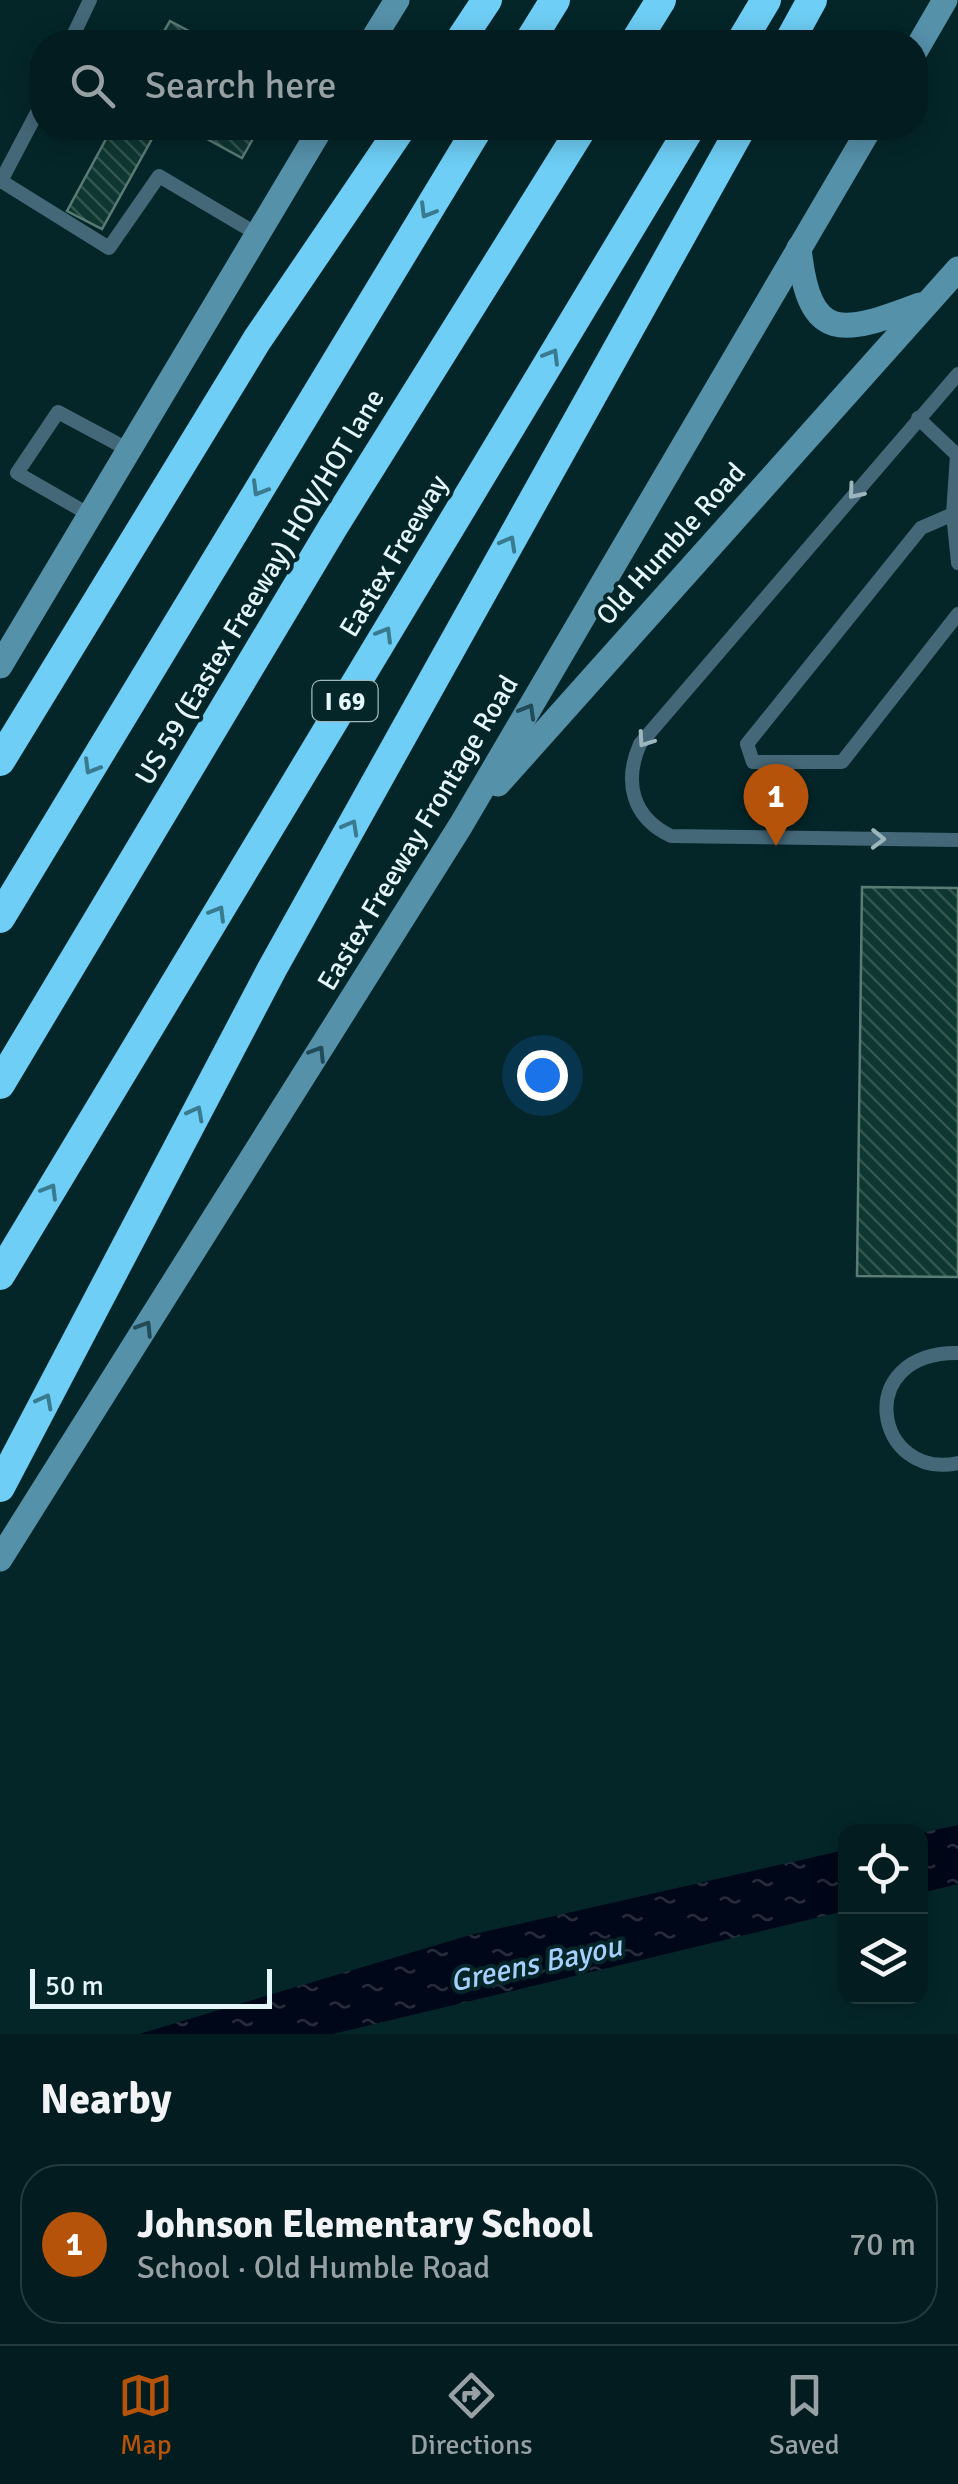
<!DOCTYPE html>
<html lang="en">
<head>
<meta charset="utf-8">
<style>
	body { margin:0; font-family:Signika,sans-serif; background:#11292c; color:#f1f3f6 }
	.controls { position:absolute; right:30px; bottom:30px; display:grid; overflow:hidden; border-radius:20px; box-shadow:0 5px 25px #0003 }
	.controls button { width:90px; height:90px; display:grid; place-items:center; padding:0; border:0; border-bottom:2px solid #243a3d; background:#031c1f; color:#f1f3f6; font:50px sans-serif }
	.scale { position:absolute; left:30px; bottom:25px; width:242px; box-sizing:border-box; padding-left:10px; border:5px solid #e4f6f8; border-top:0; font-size:28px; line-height:35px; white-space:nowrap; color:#e4f6f8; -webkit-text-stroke:8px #042629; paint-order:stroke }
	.you { position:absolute; left:542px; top:1075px; width:35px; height:35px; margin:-25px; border:8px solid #fff; border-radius:50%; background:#1a73e8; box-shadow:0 0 0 15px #1a73e833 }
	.badge { display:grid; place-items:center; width:65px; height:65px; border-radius:50%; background:#b45309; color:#fff; font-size:32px; font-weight:700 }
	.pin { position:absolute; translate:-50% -82px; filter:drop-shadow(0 2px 5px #0008) }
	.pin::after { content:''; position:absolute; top:52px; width:35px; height:30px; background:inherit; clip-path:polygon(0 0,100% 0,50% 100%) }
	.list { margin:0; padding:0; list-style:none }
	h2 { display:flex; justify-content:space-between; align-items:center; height:130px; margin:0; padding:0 40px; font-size:42px }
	h2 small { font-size:32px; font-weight:400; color:#97a1a4 }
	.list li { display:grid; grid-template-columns:65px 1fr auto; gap:30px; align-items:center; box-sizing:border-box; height:160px; margin:0 20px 20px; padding:0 20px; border:2px solid #243a3d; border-radius:40px }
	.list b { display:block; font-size:38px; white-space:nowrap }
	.list p { margin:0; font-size:32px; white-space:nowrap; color:#97a1a4 }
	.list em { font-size:32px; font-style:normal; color:#97a1a4 }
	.icon { flex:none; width:55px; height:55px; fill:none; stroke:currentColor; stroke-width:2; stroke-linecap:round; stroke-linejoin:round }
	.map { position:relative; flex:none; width:958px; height:2034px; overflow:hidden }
	.search { position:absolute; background:#031c1f; box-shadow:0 5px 25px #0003; left:30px; right:30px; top:30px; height:110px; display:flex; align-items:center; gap:25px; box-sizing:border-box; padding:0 35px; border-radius:40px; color:#97a1a4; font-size:38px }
	.sheet { height:310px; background:#031c1f }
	nav { display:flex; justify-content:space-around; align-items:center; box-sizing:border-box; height:140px; border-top:2px solid #243a3d; background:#031c1f; font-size:28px; color:#97a1a4 }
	nav a { display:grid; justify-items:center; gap:5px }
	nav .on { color:#b45309 }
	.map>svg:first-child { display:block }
	.water { fill:url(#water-ripples) }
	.building { fill:url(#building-back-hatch); stroke:#5b7b75; stroke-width:2.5 }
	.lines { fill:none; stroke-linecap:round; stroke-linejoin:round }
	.service { stroke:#456878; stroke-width:14 }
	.secondary { stroke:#5691aa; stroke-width:25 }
	.motorway { stroke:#6ecef5; stroke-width:30 }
	.oneway { stroke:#397a8f }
	.oneway2 { stroke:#9cb6be }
	.oneway3 { stroke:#214b56 }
	.labels { text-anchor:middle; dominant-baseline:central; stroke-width:8; stroke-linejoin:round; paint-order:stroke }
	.shield { fill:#042629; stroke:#a1b8ba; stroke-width:2.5 }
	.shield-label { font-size:25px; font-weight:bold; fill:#e4f6f8 }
	.street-label { font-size:28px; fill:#e4f6f8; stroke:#042629 }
	.water-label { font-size:30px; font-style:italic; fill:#a6d0fc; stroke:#042629 }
</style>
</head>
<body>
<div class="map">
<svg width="958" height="2034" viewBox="0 0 958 2034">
	<defs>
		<pattern id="water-ripples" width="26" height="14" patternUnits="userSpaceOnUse" patternTransform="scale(2.5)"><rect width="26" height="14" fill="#000718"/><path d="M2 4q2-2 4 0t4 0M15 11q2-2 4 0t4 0" fill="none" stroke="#252c3a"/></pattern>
		<pattern id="building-back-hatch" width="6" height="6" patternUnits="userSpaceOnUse" patternTransform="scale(2.5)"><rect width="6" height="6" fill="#0f3732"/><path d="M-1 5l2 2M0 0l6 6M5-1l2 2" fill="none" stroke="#325550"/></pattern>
	</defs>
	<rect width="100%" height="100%" fill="#042629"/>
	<g class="water">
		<polygon points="958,1825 958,1884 921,1893 921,1833"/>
		<polygon points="845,1850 845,1911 333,2034 139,2034 470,1935"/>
	</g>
	<g class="building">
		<polygon points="170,21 206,40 204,42 158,42"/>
		<polygon points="112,128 158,128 102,229 67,211"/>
		<polygon points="187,128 259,128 242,158"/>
		<polygon points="862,887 958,888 958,1277 857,1276"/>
	</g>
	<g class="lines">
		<g class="service">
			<polyline points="70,42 90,0"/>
			<polyline points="42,103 1,181 109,248 159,176 257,234"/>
			<path d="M958,374L640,744C623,783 633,818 671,836L958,840"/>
			<polyline points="918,418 957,455 953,514 958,563"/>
			<polyline points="953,514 921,528 747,744 753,762 842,762 958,614"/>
			<polyline points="90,515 17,473 58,412 129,450"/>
			<path d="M958,1353C851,1352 875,1481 958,1463"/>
		</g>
		<g class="secondary">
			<polyline points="371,42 397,0"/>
			<polyline points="916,50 945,0"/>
			<path d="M799,248C809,345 843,334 920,305"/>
			<polyline points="0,666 321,128"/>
			<polyline points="498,784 958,269"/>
			<polyline points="0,1559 461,825 870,128"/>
		</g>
		<g class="motorway">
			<polyline points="459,42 487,0"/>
			<polyline points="529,42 555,0"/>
			<polyline points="635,42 661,0"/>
			<polyline points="741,42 766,0"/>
			<polyline points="789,42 812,0"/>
			<polyline points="0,761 257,340 401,128"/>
			<polyline points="0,918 478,128"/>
			<polyline points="0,1084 333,527 582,128"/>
			<polyline points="0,1275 690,128"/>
			<polyline points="0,1487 272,969 741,128"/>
		</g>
	</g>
	<defs><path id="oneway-chevron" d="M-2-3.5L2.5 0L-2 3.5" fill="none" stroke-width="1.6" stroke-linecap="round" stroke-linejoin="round" transform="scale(2.5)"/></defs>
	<g class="oneway">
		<use href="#oneway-chevron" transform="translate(427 211) rotate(121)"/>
		<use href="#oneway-chevron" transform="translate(552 356) rotate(-59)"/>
		<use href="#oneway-chevron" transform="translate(259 489) rotate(121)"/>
		<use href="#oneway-chevron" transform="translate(509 543) rotate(-61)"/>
		<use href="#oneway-chevron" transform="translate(385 634) rotate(-59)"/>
		<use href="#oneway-chevron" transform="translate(91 767) rotate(121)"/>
		<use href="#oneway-chevron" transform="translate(351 827) rotate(-61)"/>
		<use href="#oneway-chevron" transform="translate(218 913) rotate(-59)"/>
		<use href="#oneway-chevron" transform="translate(196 1113) rotate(-62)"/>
		<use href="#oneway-chevron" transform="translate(50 1191) rotate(-59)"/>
		<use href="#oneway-chevron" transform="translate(45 1401) rotate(-62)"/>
	</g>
	<g class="oneway2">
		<use href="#oneway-chevron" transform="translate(855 492) rotate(130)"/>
		<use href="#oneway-chevron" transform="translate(645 740) rotate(125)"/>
		<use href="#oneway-chevron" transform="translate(878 839) rotate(1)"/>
	</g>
	<g class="oneway3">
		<use href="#oneway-chevron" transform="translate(528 711) rotate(-60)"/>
		<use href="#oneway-chevron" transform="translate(318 1053) rotate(-58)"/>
		<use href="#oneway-chevron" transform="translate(145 1328) rotate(-58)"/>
	</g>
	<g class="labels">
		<rect class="shield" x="312.5" y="681" width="65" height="40" rx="8"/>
		<g class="shield-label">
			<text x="345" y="701">I 69</text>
		</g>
		<g class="street-label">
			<text transform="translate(671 544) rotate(-48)">Old Humble Road</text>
			<text transform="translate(394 556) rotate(-59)">Eastex Freeway</text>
			<text transform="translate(260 587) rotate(-59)">US 59 (Eastex Freeway) HOV/HOT lane</text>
			<text transform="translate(418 833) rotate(-59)">Eastex Freeway Frontage Road</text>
		</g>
		<g class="water-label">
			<text transform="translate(536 1964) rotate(-12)">Greens Bayou</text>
		</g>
	</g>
</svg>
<div class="controls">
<button><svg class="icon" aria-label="locate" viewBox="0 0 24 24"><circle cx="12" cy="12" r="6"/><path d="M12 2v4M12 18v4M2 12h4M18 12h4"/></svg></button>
<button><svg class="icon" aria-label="layers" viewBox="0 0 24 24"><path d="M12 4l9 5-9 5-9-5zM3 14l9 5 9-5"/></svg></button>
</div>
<div class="scale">50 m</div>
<div class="you"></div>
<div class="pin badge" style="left:776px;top:846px">1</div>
<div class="search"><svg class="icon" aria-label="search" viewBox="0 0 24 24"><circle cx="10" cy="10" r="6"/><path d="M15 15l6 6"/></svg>Search here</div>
</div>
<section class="sheet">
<h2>Nearby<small></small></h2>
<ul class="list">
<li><span class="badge">1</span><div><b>Johnson Elementary School</b><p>School · Old Humble Road</p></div><em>70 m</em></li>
</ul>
</section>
<nav>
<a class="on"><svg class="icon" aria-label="map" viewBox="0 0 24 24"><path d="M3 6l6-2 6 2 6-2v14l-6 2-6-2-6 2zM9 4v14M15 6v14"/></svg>Map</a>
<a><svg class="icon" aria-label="directions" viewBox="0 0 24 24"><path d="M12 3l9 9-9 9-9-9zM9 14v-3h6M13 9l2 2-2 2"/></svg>Directions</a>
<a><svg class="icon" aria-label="saved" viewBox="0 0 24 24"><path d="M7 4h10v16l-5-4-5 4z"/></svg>Saved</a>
</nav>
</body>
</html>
